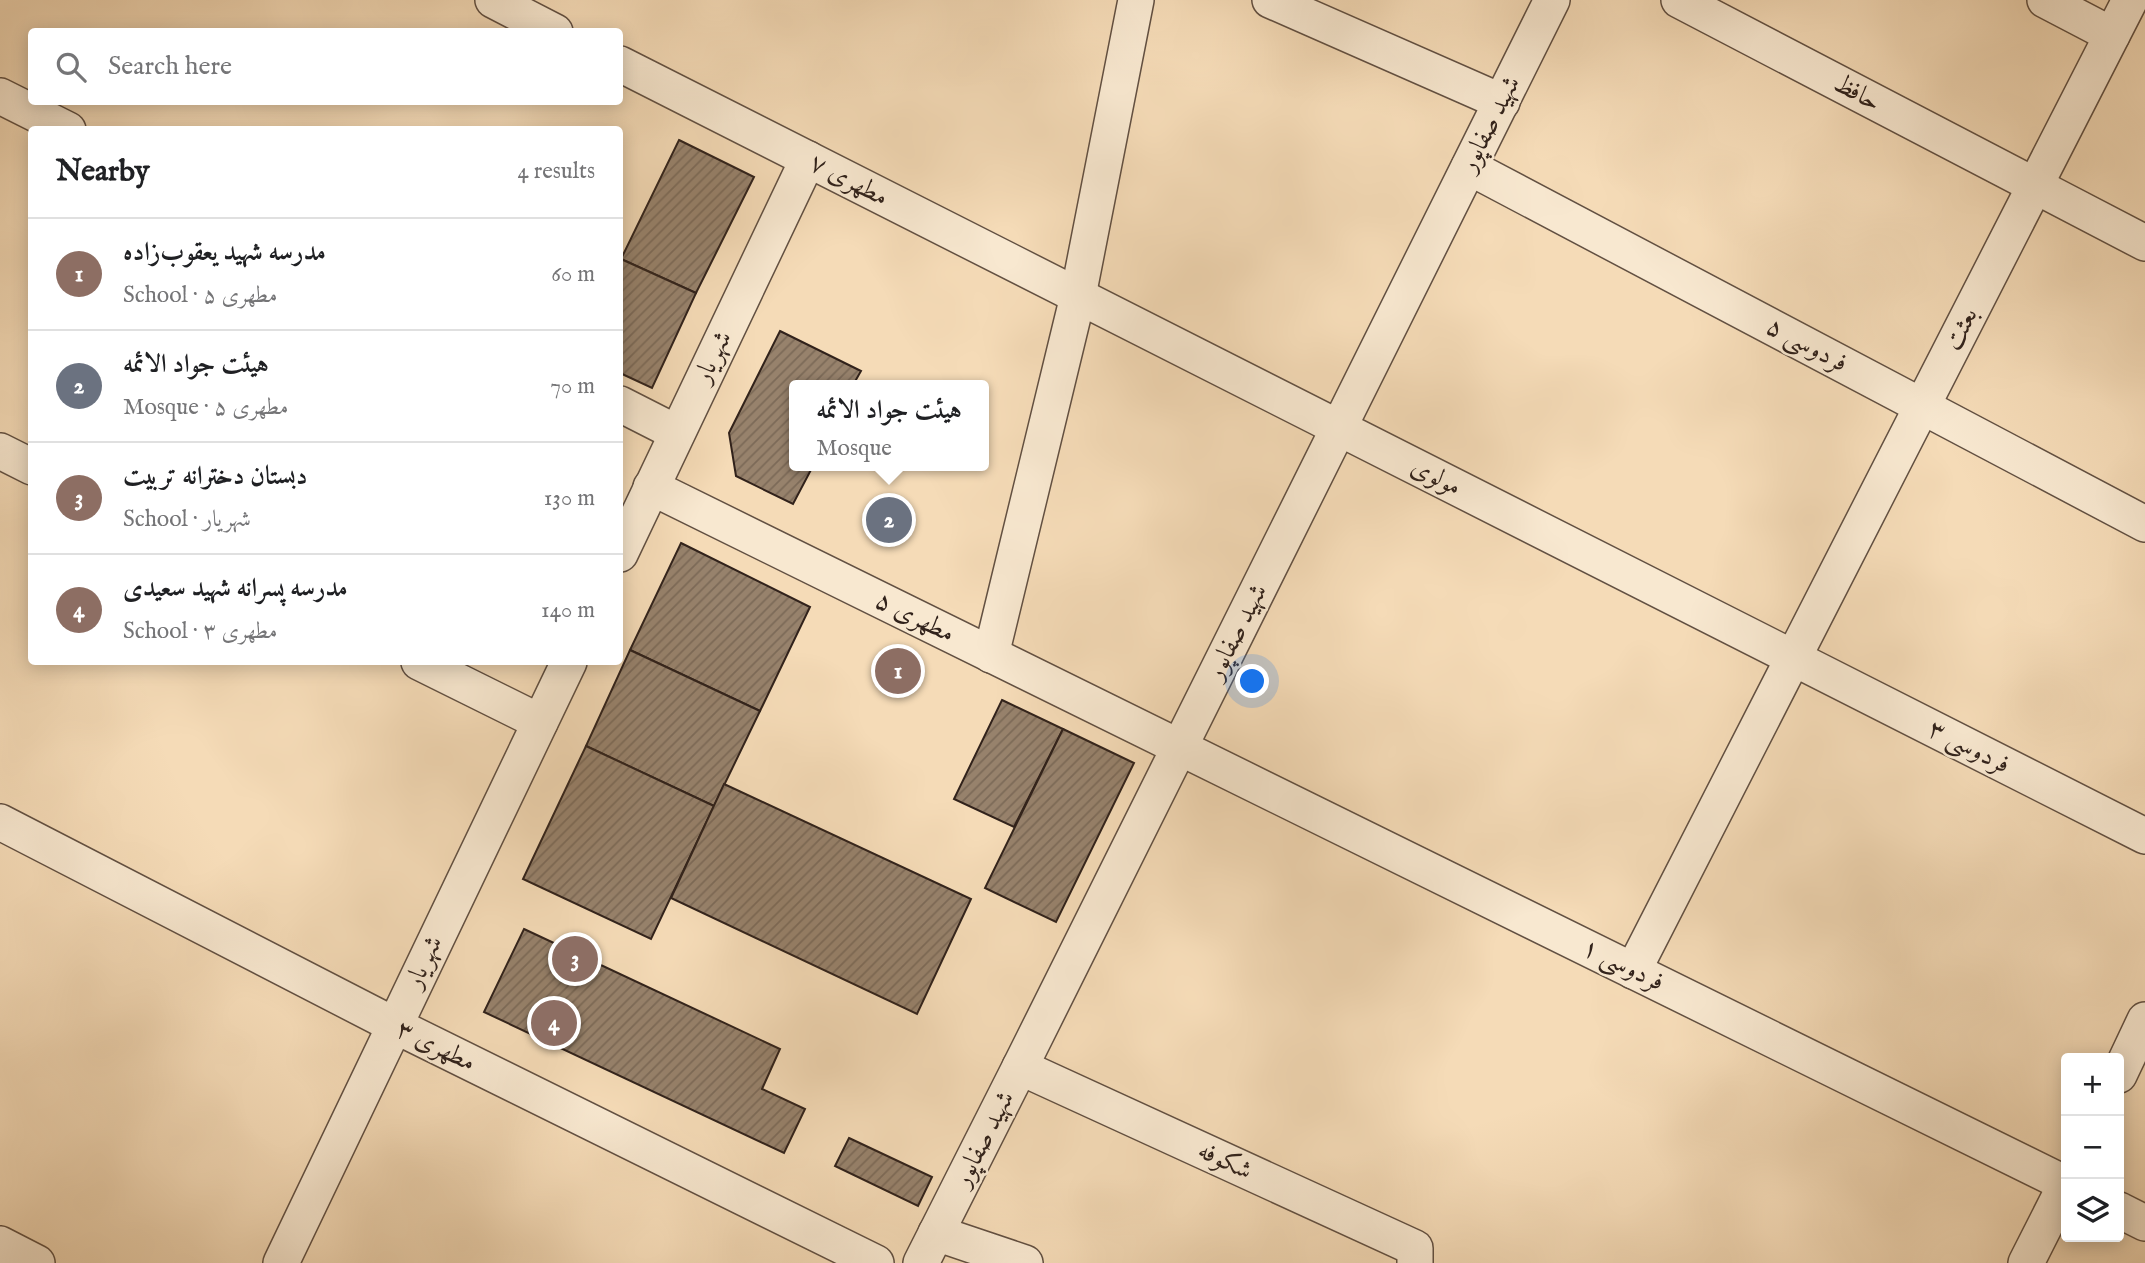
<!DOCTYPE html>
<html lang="en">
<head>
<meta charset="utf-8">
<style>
	body { margin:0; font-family:"IM FELL English",Amiri,serif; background:#f2f2f2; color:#202124 }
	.controls { position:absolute; right:21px; bottom:21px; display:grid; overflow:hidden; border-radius:7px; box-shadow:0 4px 18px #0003 }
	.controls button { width:63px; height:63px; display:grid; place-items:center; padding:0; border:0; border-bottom:2px solid #e0e0e0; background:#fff; color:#202124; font:35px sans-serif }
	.you { position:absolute; left:1253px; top:682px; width:24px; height:24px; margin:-18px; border:5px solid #fff; border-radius:50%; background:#1a73e8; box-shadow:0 0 0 10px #1a73e833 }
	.badge { display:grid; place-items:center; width:46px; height:46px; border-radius:50%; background:#db2777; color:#fff; font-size:23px; font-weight:700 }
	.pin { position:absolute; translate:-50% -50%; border:4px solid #fff; box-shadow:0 2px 7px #0006 }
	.popup { position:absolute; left:789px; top:380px; width:200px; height:91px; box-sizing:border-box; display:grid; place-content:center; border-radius:7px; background:#fff; filter:drop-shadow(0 2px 5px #0005); font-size:23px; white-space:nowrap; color:#757577 }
	.popup b { font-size:26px; color:#202124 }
	.popup::after { content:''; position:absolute; left:50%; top:100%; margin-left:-14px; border:14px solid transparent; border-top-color:#fff }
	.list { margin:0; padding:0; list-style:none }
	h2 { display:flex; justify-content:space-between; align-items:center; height:91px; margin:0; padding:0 28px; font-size:30px }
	h2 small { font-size:23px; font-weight:400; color:#757577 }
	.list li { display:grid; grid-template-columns:46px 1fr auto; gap:21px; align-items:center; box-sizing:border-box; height:112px; padding:0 28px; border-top:2px solid #e0e0e0 }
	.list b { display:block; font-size:26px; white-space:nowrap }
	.list p { margin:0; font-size:23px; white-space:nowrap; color:#757577 }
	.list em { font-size:23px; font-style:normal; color:#757577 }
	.icon { flex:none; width:38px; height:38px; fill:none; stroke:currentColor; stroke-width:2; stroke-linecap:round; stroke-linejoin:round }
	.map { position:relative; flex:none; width:2145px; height:1263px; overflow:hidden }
	.search { position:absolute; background:#fff; box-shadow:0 4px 18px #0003; left:28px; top:28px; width:595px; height:77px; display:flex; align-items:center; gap:18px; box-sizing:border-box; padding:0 24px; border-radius:7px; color:#757577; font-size:26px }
	.panel { position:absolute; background:#fff; box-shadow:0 4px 18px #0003; left:28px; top:126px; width:595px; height:539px; border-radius:7px }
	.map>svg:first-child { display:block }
	.building { fill:url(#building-hatch); stroke:#31221b; stroke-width:2 }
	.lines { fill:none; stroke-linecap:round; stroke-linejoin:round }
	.minor-casing { stroke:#625042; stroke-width:38 }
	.minor { stroke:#f8e8d0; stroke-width:35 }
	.labels { text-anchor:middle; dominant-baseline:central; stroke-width:5; stroke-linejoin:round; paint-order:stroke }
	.street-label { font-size:26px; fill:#31221b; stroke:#f8e8d0 }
</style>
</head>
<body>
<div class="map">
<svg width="2145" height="1263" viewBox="0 0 2145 1263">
	<defs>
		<pattern id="building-hatch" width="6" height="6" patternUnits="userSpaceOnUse" patternTransform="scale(1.75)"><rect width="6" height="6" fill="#97826c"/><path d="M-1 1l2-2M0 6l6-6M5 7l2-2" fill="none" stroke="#7c6a58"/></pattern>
	</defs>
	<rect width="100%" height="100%" fill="#f5dbb7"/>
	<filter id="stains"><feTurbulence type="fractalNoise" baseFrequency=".00286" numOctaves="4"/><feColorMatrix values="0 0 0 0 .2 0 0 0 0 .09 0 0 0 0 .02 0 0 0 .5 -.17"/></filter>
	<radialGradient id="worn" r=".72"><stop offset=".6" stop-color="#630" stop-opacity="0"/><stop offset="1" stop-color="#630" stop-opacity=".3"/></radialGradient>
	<g class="building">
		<polygon points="679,140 754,177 696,293 621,259"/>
		<polygon points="621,259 696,293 652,388 620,373"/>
		<polygon points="780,331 861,371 853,385 794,385 794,466 813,466 793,504 736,476 729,433"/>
		<polygon points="681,543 810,607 760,711 630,650"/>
		<polygon points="630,650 760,711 714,806 586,746"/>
		<polygon points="1002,700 1063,729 1014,827 954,799"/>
		<polygon points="1063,729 1134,763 1056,922 985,888"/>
		<polygon points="586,746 714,806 651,939 523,879"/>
		<polygon points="724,784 971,899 917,1014 671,898"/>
		<polygon points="524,929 780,1049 762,1089 805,1109 784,1153 484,1012"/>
		<polygon points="849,1138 932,1177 918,1206 835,1166"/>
	</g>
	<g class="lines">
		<defs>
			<g id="minor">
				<polyline points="493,0 555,32"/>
				<polyline points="1270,0 1502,102"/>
				<polyline points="1679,0 2145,243"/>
				<polyline points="2045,0 2112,35"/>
				<polyline points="620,64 2145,836"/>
				<polyline points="0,96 68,130"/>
				<polyline points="1469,167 2145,524"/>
				<polyline points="620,404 677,433"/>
				<polyline points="0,451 32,467"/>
				<polyline points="651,487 2066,1184"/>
				<polyline points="620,554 808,159"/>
				<polyline points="991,655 1078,296 1136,0"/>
				<polyline points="419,662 540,722"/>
				<polyline points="0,822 394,1025 876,1263"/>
				<polyline points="1633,971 2130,0"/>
				<polyline points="1020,1067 1415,1248 1415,1263"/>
				<polyline points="2119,1075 2145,1020"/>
				<polyline points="2119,1210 2145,1223"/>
				<polyline points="936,1233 1025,1263"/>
				<polyline points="0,1244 37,1263"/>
				<polyline points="281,1263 569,662"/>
				<polyline points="921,1263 1020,1067 1552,0"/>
				<polyline points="2026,1263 2066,1184"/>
			</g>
		</defs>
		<use href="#minor" class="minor-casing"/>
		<use href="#minor" class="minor"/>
	</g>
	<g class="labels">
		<g class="street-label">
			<text transform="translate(1857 93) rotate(28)">حافظ</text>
			<text transform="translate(1490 124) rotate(-63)">شهید صفاپور</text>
			<text transform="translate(849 180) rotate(27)">مطهری ۷</text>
			<text transform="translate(1961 329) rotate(-63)">بعثت</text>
			<text transform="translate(1807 345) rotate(28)">فردوسی ۵</text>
			<text transform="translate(713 357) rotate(-64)">شهریار</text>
			<text transform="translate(1436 477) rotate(27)">مولوی</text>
			<text transform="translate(915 617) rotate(26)">مطهری ۵</text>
			<text transform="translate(1237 632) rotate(-63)">شهید صفاپور</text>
			<text transform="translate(1969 747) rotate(27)">فردوسی ۳</text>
			<text transform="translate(424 962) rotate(-65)">شهریار</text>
			<text transform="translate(1623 965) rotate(26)">فردوسی ۱</text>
			<text transform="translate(436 1046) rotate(26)">مطهری ۳</text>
			<text transform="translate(984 1139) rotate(-63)">شهید صفاپور</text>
			<text transform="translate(1225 1161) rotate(25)">شکوفه</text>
		</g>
	</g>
	<rect width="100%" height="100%" filter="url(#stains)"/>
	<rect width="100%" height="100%" fill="url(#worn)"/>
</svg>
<div class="controls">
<button>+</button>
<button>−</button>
<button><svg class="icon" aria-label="layers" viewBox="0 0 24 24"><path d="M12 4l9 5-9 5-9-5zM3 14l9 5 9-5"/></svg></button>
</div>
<div class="you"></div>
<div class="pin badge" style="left:898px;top:671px;background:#8d6e63">1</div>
<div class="pin badge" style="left:889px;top:520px;background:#6b7280">2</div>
<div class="popup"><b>هیئت جواد الائمه</b>Mosque</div>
<div class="pin badge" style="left:575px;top:959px;background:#8d6e63">3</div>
<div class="pin badge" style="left:554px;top:1023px;background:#8d6e63">4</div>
<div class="search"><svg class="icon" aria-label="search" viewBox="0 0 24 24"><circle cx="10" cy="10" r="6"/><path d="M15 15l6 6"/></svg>Search here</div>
<section class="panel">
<h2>Nearby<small>4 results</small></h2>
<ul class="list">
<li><span class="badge" style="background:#8d6e63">1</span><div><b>مدرسه شهید یعقوب‌زاده</b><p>School · مطهری ۵</p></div><em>60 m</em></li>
<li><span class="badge" style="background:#6b7280">2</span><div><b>هیئت جواد الائمه</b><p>Mosque · مطهری ۵</p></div><em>70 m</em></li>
<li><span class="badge" style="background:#8d6e63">3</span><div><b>دبستان دخترانه تربیت</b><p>School · شهریار</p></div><em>130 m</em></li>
<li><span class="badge" style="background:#8d6e63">4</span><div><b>مدرسه پسرانه شهید سعیدی</b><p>School · مطهری ۳</p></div><em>140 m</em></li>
</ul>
</section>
</div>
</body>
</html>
